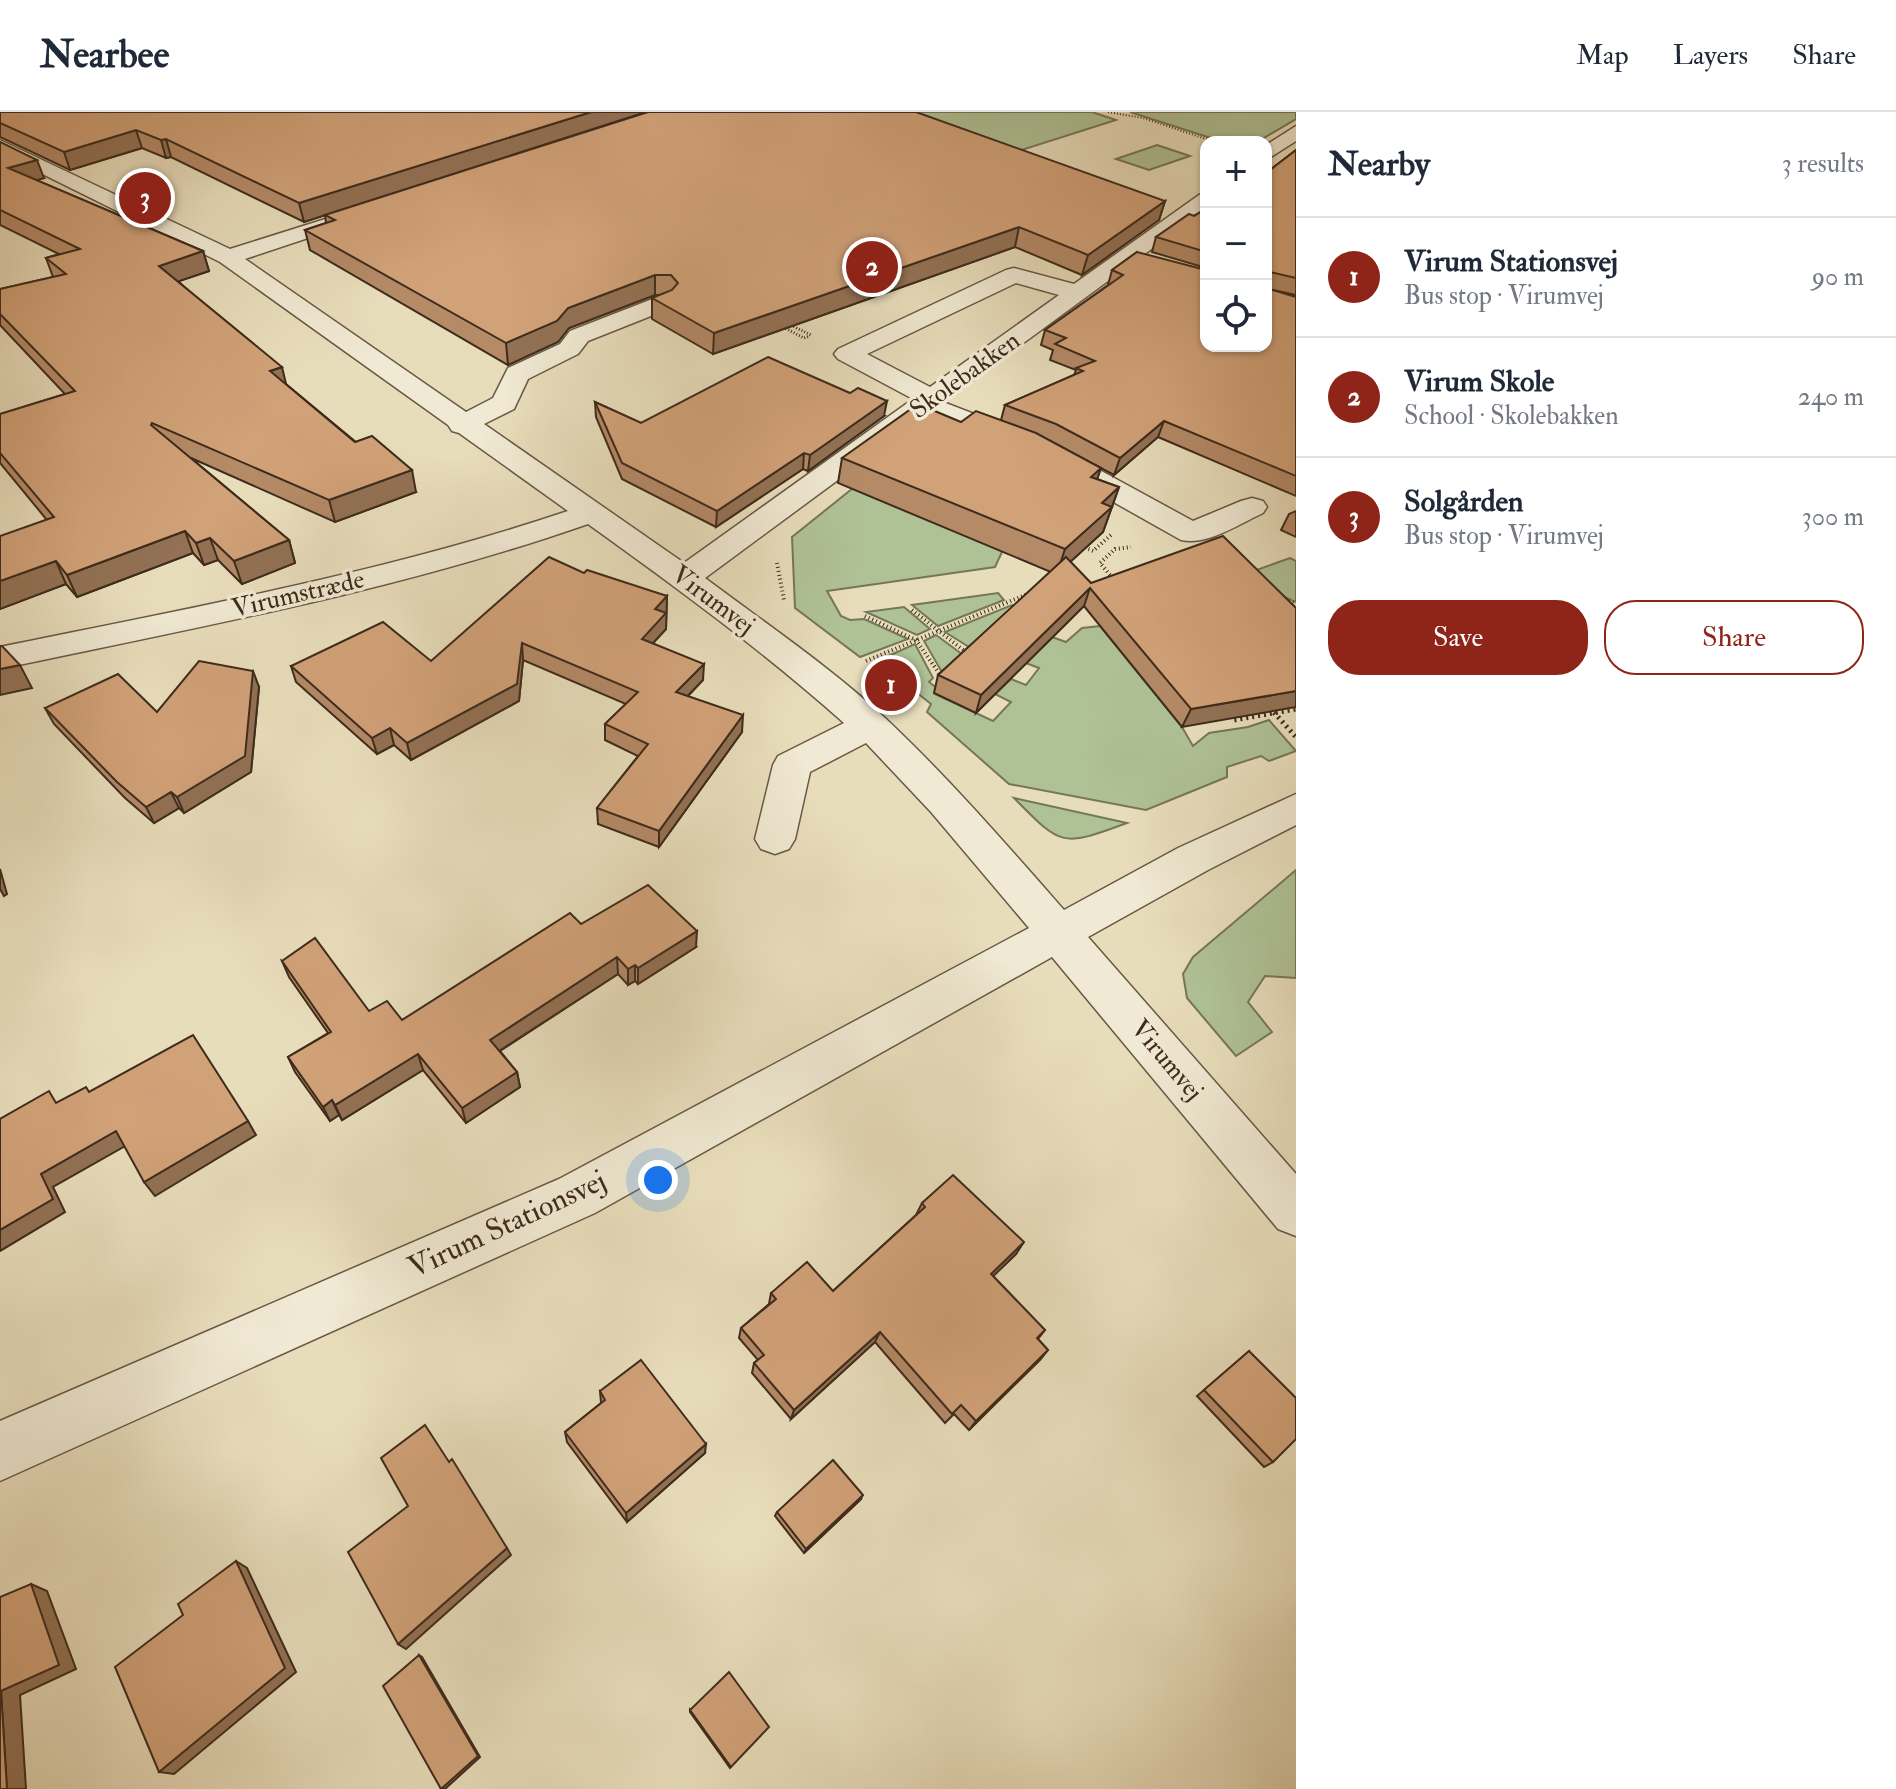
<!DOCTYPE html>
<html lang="en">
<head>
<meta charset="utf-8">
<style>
	body { margin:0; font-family:"IM FELL Double Pica",serif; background:#f6f6f7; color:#1f2937 }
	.controls { position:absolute; right:24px; top:24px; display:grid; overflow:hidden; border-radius:16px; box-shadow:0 2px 6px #0004 }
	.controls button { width:72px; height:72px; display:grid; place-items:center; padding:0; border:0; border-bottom:2px solid #e0e1e3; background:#fff; color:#1f2937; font:40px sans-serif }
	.you { position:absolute; left:658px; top:1068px; width:28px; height:28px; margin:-20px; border:6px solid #fff; border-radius:50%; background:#1a73e8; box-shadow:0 0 0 12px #1a73e833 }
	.badge { display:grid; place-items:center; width:52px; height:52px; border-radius:50%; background:#8f2418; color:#fff; font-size:26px; font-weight:700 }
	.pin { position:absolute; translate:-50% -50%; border:4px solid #fff; box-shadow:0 2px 8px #0006 }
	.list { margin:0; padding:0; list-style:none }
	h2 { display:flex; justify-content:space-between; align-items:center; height:104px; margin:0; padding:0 32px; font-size:34px }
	h2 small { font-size:26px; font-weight:400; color:#747a83 }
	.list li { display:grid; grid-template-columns:52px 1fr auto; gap:24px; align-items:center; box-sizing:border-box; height:120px; padding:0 32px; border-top:2px solid #e0e1e3 }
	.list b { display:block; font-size:30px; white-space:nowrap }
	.list p { margin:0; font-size:26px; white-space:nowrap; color:#747a83 }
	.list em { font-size:26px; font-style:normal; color:#747a83 }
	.actions { display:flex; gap:16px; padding:24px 32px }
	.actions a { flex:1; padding:18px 0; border:2px solid #8f2418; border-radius:32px; text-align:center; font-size:28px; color:#8f2418 }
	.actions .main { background:#8f2418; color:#fff }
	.icon { flex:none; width:44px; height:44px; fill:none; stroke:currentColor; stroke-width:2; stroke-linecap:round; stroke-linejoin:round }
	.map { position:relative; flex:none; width:1296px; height:1677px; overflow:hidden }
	header { display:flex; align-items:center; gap:48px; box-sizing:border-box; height:112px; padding:0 40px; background:#fff; border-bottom:2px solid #e0e1e3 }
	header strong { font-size:38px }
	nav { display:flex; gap:44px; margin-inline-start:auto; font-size:28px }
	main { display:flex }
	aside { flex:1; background:#fff }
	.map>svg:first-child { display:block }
	.green { fill:#afc296; stroke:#767659; stroke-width:2 }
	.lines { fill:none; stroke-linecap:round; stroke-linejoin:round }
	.minor-casing { stroke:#685844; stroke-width:3 }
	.path-far3 { stroke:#3e2b1c; stroke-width:2; stroke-dasharray:1 2; stroke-linecap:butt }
	.path-far2 { stroke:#3e2b1c; stroke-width:3; stroke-dasharray:1 2; stroke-linecap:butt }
	.path-far1 { stroke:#3e2b1c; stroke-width:4; stroke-dasharray:1 3; stroke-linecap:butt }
	.path { stroke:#3e2b1c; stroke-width:5; stroke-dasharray:2 4; stroke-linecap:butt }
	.minor { fill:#f0e9d3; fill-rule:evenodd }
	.wall { fill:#b48a67; stroke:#3e2b1c; stroke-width:2 }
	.shaded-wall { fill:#927154; stroke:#3e2b1c; stroke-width:2 }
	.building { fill:#d1a178; stroke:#3e2b1c; stroke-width:2 }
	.labels { text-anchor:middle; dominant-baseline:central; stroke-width:7; stroke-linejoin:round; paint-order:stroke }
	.far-street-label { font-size:26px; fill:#3e2b1c; stroke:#f0e9d3 }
	.street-label { font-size:30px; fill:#3e2b1c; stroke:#f0e9d3 }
</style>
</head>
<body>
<header>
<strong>Nearbee</strong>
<nav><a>Map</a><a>Layers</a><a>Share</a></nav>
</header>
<main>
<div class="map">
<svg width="1296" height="1677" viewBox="0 0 1296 1677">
	<rect width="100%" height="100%" fill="#e8ddbb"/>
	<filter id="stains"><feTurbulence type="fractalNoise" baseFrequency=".0025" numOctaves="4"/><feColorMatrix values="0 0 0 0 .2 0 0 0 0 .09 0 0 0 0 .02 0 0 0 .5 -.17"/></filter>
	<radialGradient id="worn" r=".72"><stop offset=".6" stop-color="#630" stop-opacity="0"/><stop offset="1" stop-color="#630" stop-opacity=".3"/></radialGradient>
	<g class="green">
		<polygon points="897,0 1092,0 1116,8 1009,42"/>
		<polygon points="1130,0 1296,0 1296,7 1257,30 1223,30"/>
		<polygon points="1157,33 1190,44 1149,58 1116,47"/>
		<polygon points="888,348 1002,440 995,455 827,479 841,504 850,508 864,507 908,527 860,545 795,496 792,425"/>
		<polygon points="1290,446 1296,449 1296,490 1250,470 1251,460"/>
		<polygon points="998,481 1004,488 938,514 912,493"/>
		<polygon points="1012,493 1022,498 977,540 945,520"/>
		<polygon points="904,495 930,517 917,523 866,500"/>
		<polygon points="1100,514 1182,615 1193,634 1209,621 1248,615 1269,608 1296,639 1269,649 1261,644 1227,655 1227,665 1146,698 1009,672 927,600 931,592 877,549 915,532 933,566 929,570 938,577 935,582 993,609 1011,590 995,582 1011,567 1026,573 1039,556 1026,551 1052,525 1066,530 1082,516"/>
		<polygon points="936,523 970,548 947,569 924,529"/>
		<path d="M1014,686L1127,711C1062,735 1062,735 1014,686Z"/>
		<polygon points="1296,758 1296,866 1265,864 1248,890 1272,920 1236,944 1187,886 1183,862 1193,845"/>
	</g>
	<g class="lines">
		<defs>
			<g id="minor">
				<polygon points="1296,14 1296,29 1266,48 1266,33"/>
				<path d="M0,28L230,137L357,97H371L375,101L371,105L245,147L466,300L493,286L508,256L560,232L570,219L655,186H671L675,191L671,196L588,229L578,242L528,267L514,297L484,312L684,451L913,287L838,247L834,242L838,237L1006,158L1014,156L1074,172L1199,83L1206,81V97L943,290L1050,331L1193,409L1241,389L1252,386L1263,389L1267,395L1263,401C1239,412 1207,434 1181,428L1030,343L926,303L705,466C765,511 829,554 884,605C948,665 1006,732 1064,798L1178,736L1296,682V713L1208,758L1088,825L1296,1062V1124L1278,1117L1052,845L595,1101L0,1369V1309L559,1067L1029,816L931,700L866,631L810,660L795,727L789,737L775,742L761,737L755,727L773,653L778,644L844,611C763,539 676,475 588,412C396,479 198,515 0,557V535C191,496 383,461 568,399L459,321L452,319L448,313L220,150L0,41ZM1016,171L1059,183L930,275L867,242Z"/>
			</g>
		</defs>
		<use href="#minor" class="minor-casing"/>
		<polyline class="path-far3" points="1108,0 1143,6 1215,30"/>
		<g class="path-far2">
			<polyline points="788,212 811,223"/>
			<polyline points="783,215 804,226 810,224"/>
		</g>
		<g class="path-far1">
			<polyline points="1081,434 1093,439 1112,422"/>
			<polyline points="777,451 784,488"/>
			<polyline points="1110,463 1100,451 1115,437 1131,435"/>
			<polyline points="1285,488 1296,492"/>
			<polyline points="912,498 967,541"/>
			<polyline points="865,504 916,528 941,564"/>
			<polyline points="866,549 1030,481"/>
		</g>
		<g class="path">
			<polyline points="939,562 942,566"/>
			<polyline points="1270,596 1296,625"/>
			<polyline points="1230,604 1234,608 1296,597"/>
		</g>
		<use href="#minor" class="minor"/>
	</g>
	<g class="wall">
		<polygon points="0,0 646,0 369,89 1165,89 1159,108 1082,163 1015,135 713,242 652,207 652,186 660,183 655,183 569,216 558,230 508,253 310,138 305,118 326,111 325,103 304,110 171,45 166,46 142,36 70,58 0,25"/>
		<polygon points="0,30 44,66 36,68 203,139 209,159 178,169 286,272 416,380 335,410 191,346 289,428 295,451 242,472 218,448 204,453 193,441 77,485 66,472 0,497 47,408 0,351 0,302 65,282 0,213 0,177 53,165 46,146 59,142 0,113"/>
		<polygon points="1296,38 1296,183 1269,177 1296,185 1296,384 1158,325 1114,363 1044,326 1101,356 1097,367 1119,375 1103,420 1070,450 1091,471 1296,496 1182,615 1084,494 976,601 934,581 938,563 1051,460 838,371 842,346 961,310 1001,308 1005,293 1074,263 1076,258 1050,248 1053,238 1041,233 1045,218 1108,173 1112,158 1137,140 1206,234 1266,61"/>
		<polygon points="1206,97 1206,156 1152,140 1156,125"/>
		<polygon points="595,290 641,311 884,304 808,359 803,357 716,415 622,367 596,305"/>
		<polygon points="1296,399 1296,425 1281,418 1289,402"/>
		<polygon points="584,461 667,484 666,517 653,531 703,568 688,584 742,620 659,735 598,712 597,696 638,644 605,628 605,612 626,592 523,548 519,589 411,648 394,633 377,642 296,570 291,554 431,549"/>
		<polygon points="259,575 251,660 184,701 179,696 154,711 125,686 54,612 45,596 157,600"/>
		<polygon points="581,812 696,835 638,872 635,869 628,873 618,862 500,939 517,960 520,975 466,1011 423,958 342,1008 339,1003 330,1009 295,960 288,945 328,921 289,865 282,849 369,899 402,908"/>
		<polygon points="922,1091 1016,1142 993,1164 1045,1218 1038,1227 1048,1238 969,1318 954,1302 945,1311 875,1230 791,1307 752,1261 754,1251 758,1248 739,1226 741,1216 769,1192 771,1181 833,1179 916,1103"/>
		<polygon points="1249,1239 1273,1350 1264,1355 1197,1284"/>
		<polygon points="600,1279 705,1341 627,1410 567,1330 565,1320 601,1291"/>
		<polygon points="860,1388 804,1441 775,1404 777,1400"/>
		<polygon points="690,1598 731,1655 730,1656 690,1600"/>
	</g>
	<g class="shaded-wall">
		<polygon points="591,0 646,0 304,110 299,91"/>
		<polygon points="136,18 142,36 70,58 64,40"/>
		<polygon points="166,27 171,45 166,46 161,28"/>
		<polygon points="37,48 44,66 15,75 8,56"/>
		<polygon points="1165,89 1159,108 1082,163 1088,143"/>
		<polygon points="1019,115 1015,135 713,242 714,221"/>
		<polygon points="203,139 209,159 165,174 159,154"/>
		<polygon points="655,163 655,183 569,216 558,230 508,253 506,231 568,196"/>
		<polygon points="282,255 287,276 270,259"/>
		<polygon points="887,289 884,304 808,359 810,343"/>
		<polygon points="1164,309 1158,325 1114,363 1120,346"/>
		<polygon points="804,341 803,357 716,415 717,399"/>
		<polygon points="1101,356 1092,382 1091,365"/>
		<polygon points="412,358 416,380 335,410 329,388"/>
		<polygon points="1119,375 1103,420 1057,462 1065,437 1102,391"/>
		<polygon points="185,419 193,441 77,485 67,463"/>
		<polygon points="210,426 218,448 204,453 196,431"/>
		<polygon points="289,428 295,451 242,472 234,449"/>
		<polygon points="56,449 66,472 0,497 0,469"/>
		<polygon points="1090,476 1084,494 976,601 981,583"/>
		<polygon points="667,484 666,517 642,543 642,527 655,497"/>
		<polygon points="522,531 523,548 519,589 411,648 407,631"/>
		<polygon points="704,552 703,568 676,596 676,580"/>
		<polygon points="20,553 32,576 0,583 0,557"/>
		<polygon points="253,559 259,575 251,660 184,701 177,685"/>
		<polygon points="1296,579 1296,595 1182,615 1191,597"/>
		<polygon points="743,603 742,620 659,735 659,719"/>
		<polygon points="390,616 394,633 377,642 372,626"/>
		<polygon points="171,680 179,696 154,711 146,695"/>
		<polygon points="0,757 7,782 4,784 0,777"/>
		<polygon points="697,819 696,835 638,872 638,856"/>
		<polygon points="617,845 618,862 493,943 490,928"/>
		<polygon points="635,853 635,869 628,873 628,857"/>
		<polygon points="418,942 423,958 342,1008 335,993"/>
		<polygon points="517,960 520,975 466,1011 462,996"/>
		<polygon points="332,988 339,1003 330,1009 323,995"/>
		<polygon points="248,1009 256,1023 155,1084 144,1070"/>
		<polygon points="116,1019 127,1033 53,1075 65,1100 0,1139 0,1118 41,1062"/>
		<polygon points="1024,1130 1016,1142 984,1173 991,1162"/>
		<polygon points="880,1220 875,1230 791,1307 794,1298"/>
		<polygon points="1048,1238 1040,1248 969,1318 976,1309"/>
		<polygon points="706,1332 705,1341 627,1410 626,1401"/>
		<polygon points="863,1383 860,1388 804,1441 806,1437"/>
		<polygon points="507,1436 511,1443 406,1537 398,1532"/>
		<polygon points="236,1449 247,1456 296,1560 174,1662 159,1660"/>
		<polygon points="31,1472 47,1479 76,1557 20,1583 26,1677 7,1677 1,1579"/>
		<polygon points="419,1543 422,1545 480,1645 445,1677 441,1677"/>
	</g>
	<g class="building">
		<polygon points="0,0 591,0 299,91 166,27 161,28 136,18 64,40 0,11"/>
		<polygon points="648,0 916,0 1165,89 1088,143 1019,115 714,221 652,186 672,178 678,171 671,163 655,163 568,196 557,209 506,231 305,118 335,108 325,103"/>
		<polygon points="0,30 37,48 8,56 203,139 159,154 282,255 270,259 355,330 372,324 412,358 329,388 152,311 151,313 289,428 234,449 210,426 196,431 185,419 67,463 56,449 0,469 0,424 54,405 0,341 0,302 75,279 0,202 0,177 66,162 46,146 80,137 0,98"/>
		<polygon points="1296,38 1296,166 1270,160 1269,177 1296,185 1296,364 1164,309 1120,346 1056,312 1005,293 1083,259 1076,256 1095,249 1055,232 1066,226 1045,218 1123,163 1112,158 1137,140 1206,158 1206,234 1266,234 1266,61"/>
		<polygon points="1206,97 1206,140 1156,125 1189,102 1194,104"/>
		<polygon points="768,245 850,281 858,276 887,289 810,343 804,341 717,399 622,351 595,290 641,311"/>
		<polygon points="918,292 961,310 976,299 1036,321 1101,356 1091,365 1119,375 1102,391 1112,395 1065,437 842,346"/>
		<polygon points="1223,424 1296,496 1296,579 1191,597 1090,476 981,583 938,563 1066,445 1091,471"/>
		<polygon points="549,445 584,461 587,458 667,484 655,497 666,501 642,527 704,552 676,580 743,603 659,719 597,696 648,632 605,612 638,580 522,531 517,572 407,631 390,616 372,626 291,554 383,510 431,549"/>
		<polygon points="0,534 2,534 20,553 0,557"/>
		<polygon points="199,549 253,559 245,644 177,685 171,680 146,695 117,670 45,596 118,562 157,600"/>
		<polygon points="648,773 697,819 638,856 635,853 628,857 617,845 490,928 517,960 462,996 418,942 335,993 332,988 323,995 288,945 331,920 282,849 315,826 369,899 387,889 402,908 570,801 581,812"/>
		<polygon points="193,923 248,1009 144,1070 116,1019 41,1062 53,1087 0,1118 0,1007 49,979 56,991 86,975 89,980"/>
		<polygon points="953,1063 1024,1130 991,1162 1045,1218 1037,1226 1048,1238 976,1309 961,1293 952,1302 880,1220 794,1298 754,1251 764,1243 741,1216 776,1187 771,1181 807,1150 833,1179 925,1095 922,1091"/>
		<polygon points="1249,1239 1296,1286 1296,1327 1273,1350 1204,1278"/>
		<polygon points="641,1248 706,1332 626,1401 565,1320 605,1288 600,1279"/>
		<polygon points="425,1313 449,1350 452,1347 507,1436 398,1532 348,1440 408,1394 381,1346"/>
		<polygon points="833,1348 863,1383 806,1437 777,1400"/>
		<polygon points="236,1449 285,1556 159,1660 115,1555 183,1503 178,1492"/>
		<polygon points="31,1472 59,1553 1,1579 7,1677 0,1677 0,1485"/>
		<polygon points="419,1543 478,1644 441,1677 383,1574"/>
		<polygon points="729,1560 769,1615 731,1655 690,1598"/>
	</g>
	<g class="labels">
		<g class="far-street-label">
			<text transform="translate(965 263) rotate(-36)">Skolebakken</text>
			<text transform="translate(298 482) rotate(-13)">Virumstræde</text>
			<text transform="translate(713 488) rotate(37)">Virumvej</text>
			<text transform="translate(1167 948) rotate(50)">Virumvej</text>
		</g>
		<g class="street-label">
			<text transform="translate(507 1112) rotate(-25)">Virum Stationsvej</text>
		</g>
	</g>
	<rect width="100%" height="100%" filter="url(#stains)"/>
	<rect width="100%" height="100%" fill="url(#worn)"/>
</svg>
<div class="controls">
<button>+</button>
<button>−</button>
<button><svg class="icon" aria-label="locate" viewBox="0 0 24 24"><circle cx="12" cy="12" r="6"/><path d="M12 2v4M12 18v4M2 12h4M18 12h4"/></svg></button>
</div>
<div class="you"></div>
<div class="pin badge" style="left:891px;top:573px">1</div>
<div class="pin badge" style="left:872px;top:155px">2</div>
<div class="pin badge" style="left:145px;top:86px">3</div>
</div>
<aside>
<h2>Nearby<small>3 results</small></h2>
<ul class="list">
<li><span class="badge">1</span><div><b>Virum Stationsvej</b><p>Bus stop · Virumvej</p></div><em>90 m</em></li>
<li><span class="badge">2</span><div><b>Virum Skole</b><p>School · Skolebakken</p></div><em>240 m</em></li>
<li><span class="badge">3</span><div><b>Solgården</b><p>Bus stop · Virumvej</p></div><em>300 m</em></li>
</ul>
<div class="actions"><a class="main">Save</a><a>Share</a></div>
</aside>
</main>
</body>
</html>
